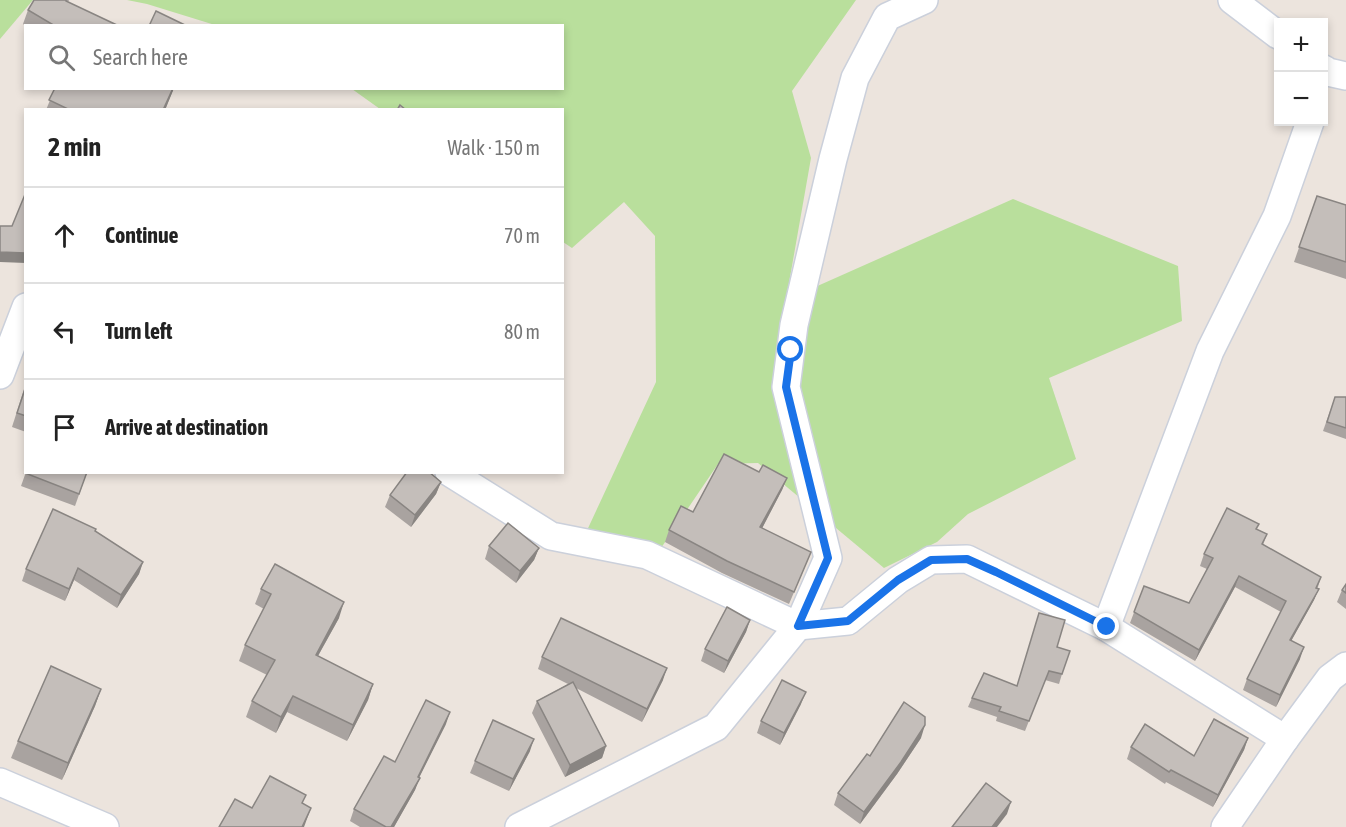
<!DOCTYPE html>
<html lang="en">
<head>
<meta charset="utf-8">
<style>
	body { margin:0; font-family:"Asap Condensed",sans-serif; background:#f6f6f6; color:#222 }
	.controls { position:absolute; right:18px; top:18px; display:grid; overflow:hidden; border-radius:0px; box-shadow:0 3px 9px #0003 }
	.controls button { width:54px; height:54px; display:grid; place-items:center; padding:0; border:0; border-bottom:2px solid #e0e0e0; background:#fff; color:#222; font:30px sans-serif }
	.stop { position:absolute; width:18px; height:18px; margin:-14px; border:4px solid #1a73e8; border-radius:50%; background:#fff }
	.stop.end { background:#1a73e8; border-color:#fff; box-shadow:0 2px 6px #0008 }
	.list { margin:0; padding:0; list-style:none }
	h2 { display:flex; justify-content:space-between; align-items:center; height:78px; margin:0; padding:0 24px; font-size:26px }
	h2 small { font-size:20px; font-weight:400; color:#767676 }
	.list li { display:grid; grid-template-columns:39px 1fr auto; gap:18px; align-items:center; box-sizing:border-box; height:96px; padding:0 24px; border-top:2px solid #e0e0e0 }
	.list b { display:block; font-size:22px; white-space:nowrap }
	.list em { font-size:20px; font-style:normal; color:#767676 }
	.icon { flex:none; width:33px; height:33px; fill:none; stroke:currentColor; stroke-width:2; stroke-linecap:round; stroke-linejoin:round }
	.map { position:relative; flex:none; width:1346px; height:827px; overflow:hidden }
	.search { position:absolute; background:#fff; box-shadow:0 3px 9px #0003; left:24px; top:24px; width:540px; height:66px; display:flex; align-items:center; gap:15px; box-sizing:border-box; padding:0 21px; border-radius:0px; color:#767676; font-size:22px }
	.panel { position:absolute; background:#fff; box-shadow:0 3px 9px #0003; left:24px; top:108px; width:540px; height:366px; border-radius:0px }
	.map>svg:first-child { display:block }
	.green { fill:#b9df9c }
	.lines { fill:none; stroke-linecap:round; stroke-linejoin:round }
	.minor-casing { stroke:#cbd0db; stroke-width:30 }
	.minor { stroke:#fff; stroke-width:27 }
	.wall { fill:#a9a3a0 }
	.shaded-wall { fill:#898582 }
	.building { fill:#c4beba; stroke:#898582; stroke-width:1.5 }
	.route { stroke:#1a73e8; stroke-width:8 }
</style>
</head>
<body>
<div class="map">
<svg width="1346" height="827" viewBox="0 0 1346 827">
	<rect width="100%" height="100%" fill="#ece4dd"/>
	<g class="green">
		<polygon points="0,0 33,0 0,39"/>
		<polygon points="127,0 856,0 792,91 811,158 786,300 1013,199 1178,266 1182,321 1049,378 1076,459 968,514 937,542 884,568 758,463 718,464 659,551 583,539 656,382 655,236 624,202 572,248 563,242 562,110 380,109 352,89 562,88 562,26 215,25 147,4"/>
	</g>
	<g class="lines">
		<defs>
			<g id="minor">
				<polyline points="1232,0 1278,35"/>
				<polyline points="1324,69 1328,72 1346,76"/>
				<polyline points="0,375 26,307"/>
				<polyline points="449,472 551,536 647,555 798,626 848,621 898,580 931,560 967,559 1106,627 1285,739"/>
				<polyline points="1106,627 1210,351 1277,216 1310,122"/>
				<polyline points="0,782 105,827"/>
				<polyline points="519,827 716,727 798,626 828,558 786,387 794,325 833,159 855,78 887,17 924,0"/>
				<polyline points="1225,827 1285,739 1330,678 1346,666"/>
			</g>
		</defs>
		<use href="#minor" class="minor-casing"/>
		<use href="#minor" class="minor"/>
	</g>
	<g class="wall">
		<polygon points="34,0 69,0 68,2 119,26 26,26 23,24 28,10"/>
		<polygon points="55,88 174,88 165,110 46,110"/>
		<polygon points="1317,196 1346,205 1346,279 1294,262"/>
		<polygon points="26,383 26,432 12,427"/>
		<polygon points="1335,397 1346,397 1346,439 1323,431"/>
		<polygon points="26,472 87,472 75,506 21,486"/>
		<polygon points="759,472 787,478 782,490 762,528 806,564 789,604 722,573 665,542 669,530 693,512"/>
		<polygon points="441,482 436,494 411,527 385,507 390,495"/>
		<polygon points="1257,529 1267,534 1263,545 1321,577 1314,600 1291,641 1300,659 1276,707 1243,690 1247,679 1281,612 1235,587 1195,661 1130,623 1144,586 1189,603 1207,569 1200,566 1204,554"/>
		<polygon points="95,531 143,562 139,574 117,608 74,580 65,601 22,581 26,569"/>
		<polygon points="489,546 539,548 534,560 516,583 485,559"/>
		<polygon points="1346,584 1346,609 1337,602 1342,590"/>
		<polygon points="261,589 339,618 318,656 373,684 368,700 347,741 287,712 276,733 246,717 252,701 267,675 239,661 245,645 264,609 255,604"/>
		<polygon points="1039,613 1057,647 1062,674 1059,684 1045,680 1025,731 996,721 997,717 968,707 972,698 1017,686"/>
		<polygon points="750,620 746,632 724,673 701,661 705,649"/>
		<polygon points="542,657 663,680 642,722 576,688 606,746 602,758 565,777 532,713 537,701 568,684 538,669"/>
		<polygon points="101,689 95,706 62,780 11,758 18,741"/>
		<polygon points="801,704 780,745 757,733 761,721"/>
		<polygon points="446,724 419,777 415,790 394,827 360,827 350,821 354,809 395,762"/>
		<polygon points="921,738 897,774 860,824 834,805 838,793 870,756"/>
		<polygon points="1248,738 1244,750 1213,807 1166,782 1165,784 1127,759 1131,747 1194,756"/>
		<polygon points="530,751 509,791 470,773 475,761"/>
	</g>
	<g class="shaded-wall">
		<polygon points="173,88 174,88 165,110 163,110"/>
		<polygon points="0,252 26,253 26,263 0,262"/>
		<polygon points="787,478 782,490 756,540 760,527"/>
		<polygon points="441,482 436,494 411,527 415,515"/>
		<polygon points="539,548 534,560 516,583 520,571"/>
		<polygon points="143,562 139,574 117,608 121,595"/>
		<polygon points="78,568 74,580 65,601 69,589"/>
		<polygon points="1239,576 1235,587 1195,661 1199,650"/>
		<polygon points="1319,589 1314,600 1285,652 1290,640"/>
		<polygon points="344,602 339,618 310,670 316,655"/>
		<polygon points="750,620 746,632 724,673 728,661"/>
		<polygon points="1304,647 1300,659 1276,707 1280,695"/>
		<polygon points="667,668 663,680 642,722 647,709"/>
		<polygon points="373,684 368,700 347,741 353,725"/>
		<polygon points="101,689 95,706 62,780 68,763"/>
		<polygon points="806,692 801,704 780,745 784,733"/>
		<polygon points="293,696 287,712 276,733 281,717"/>
		<polygon points="450,712 446,724 415,786 420,778 415,790 394,827 391,827 418,777"/>
		<polygon points="925,725 921,738 897,774 860,824 864,812"/>
		<polygon points="1248,738 1244,750 1213,807 1218,795"/>
		<polygon points="534,739 530,751 509,791 513,779"/>
		<polygon points="606,746 602,758 565,777 570,765"/>
		<polygon points="1011,802 1007,814 997,827 992,827"/>
		<polygon points="311,808 304,827 302,827"/>
	</g>
	<g class="building">
		<polygon points="34,0 66,0 66,1 119,26 55,26 28,10"/>
		<polygon points="156,11 187,26 149,26"/>
		<polygon points="55,88 173,88 163,110 70,110 49,100"/>
		<polygon points="400,105 406,110 397,110"/>
		<polygon points="26,192 26,253 0,252 0,226 12,226"/>
		<polygon points="1317,196 1346,205 1346,262 1299,247"/>
		<polygon points="26,386 26,416 17,413"/>
		<polygon points="1335,397 1346,397 1346,428 1327,422"/>
		<polygon points="724,454 759,472 763,465 787,478 760,527 811,552 794,592 727,561 669,530 681,506 693,512"/>
		<polygon points="26,472 87,472 79,494 25,473"/>
		<polygon points="407,472 429,472 441,482 415,515 390,495"/>
		<polygon points="1227,508 1259,524 1256,529 1267,534 1262,544 1321,577 1316,588 1319,589 1290,640 1304,647 1280,695 1247,679 1286,601 1239,576 1199,650 1134,612 1144,586 1189,603 1213,558 1204,554"/>
		<polygon points="53,509 96,529 95,531 143,562 121,595 78,568 69,589 26,569"/>
		<polygon points="508,523 539,548 520,571 489,546"/>
		<polygon points="275,564 344,602 316,655 373,684 353,725 293,696 281,717 252,701 275,660 245,645 271,594 261,589"/>
		<polygon points="1346,584 1346,593 1342,590"/>
		<polygon points="727,607 750,620 728,661 705,649"/>
		<polygon points="1039,613 1065,620 1057,647 1070,651 1062,674 1049,671 1029,721 999,711 1001,707 972,698 984,673 1017,686"/>
		<polygon points="561,618 667,668 647,709 542,657"/>
		<polygon points="51,666 101,689 68,763 18,741"/>
		<polygon points="782,680 806,692 784,733 761,721"/>
		<polygon points="573,682 606,746 570,765 537,701"/>
		<polygon points="426,700 450,712 418,777 420,778 391,827 386,827 354,809 384,756 395,762"/>
		<polygon points="904,702 925,717 925,725 901,762 864,812 838,793 867,754 870,756"/>
		<polygon points="1214,719 1248,738 1218,795 1171,770 1169,772 1131,747 1145,724 1194,756"/>
		<polygon points="493,720 534,739 513,779 475,761"/>
		<polygon points="270,776 306,795 302,803 311,808 302,827 219,827 235,799 252,808"/>
		<polygon points="986,783 1011,802 992,827 952,827"/>
	</g>
	<g class="lines">
		<polyline class="route" points="791,350 786,387 828,558 798,626 848,621 898,580 931,560 967,559 996,572 1107,627"/>
	</g>
</svg>
<div class="controls">
<button>+</button>
<button>−</button>
</div>
<div class="stop" style="left:791px;top:350px"></div>
<div class="stop end" style="left:1107px;top:627px"></div>
<div class="search"><svg class="icon" aria-label="search" viewBox="0 0 24 24"><circle cx="10" cy="10" r="6"/><path d="M15 15l6 6"/></svg>Search here</div>
<section class="panel">
<h2>2 min<small>Walk · 150 m</small></h2>
<ul class="list">
<li><svg class="icon" aria-label="ahead" viewBox="0 0 24 24"><path d="M12 20V5M6 11l6-6 6 6"/></svg><div><b>Continue</b></div><em>70 m</em></li>
<li><svg class="icon" aria-label="left" viewBox="0 0 24 24"><path d="M17 20v-9H6M10 6l-5 5 5 5"/></svg><div><b>Turn left</b></div><em>80 m</em></li>
<li><svg class="icon" aria-label="arrive" viewBox="0 0 24 24"><path d="M6 21V4h12l-3 4 3 4H6"/></svg><div><b>Arrive at destination</b></div></li>
</ul>
</section>
</div>
</body>
</html>
